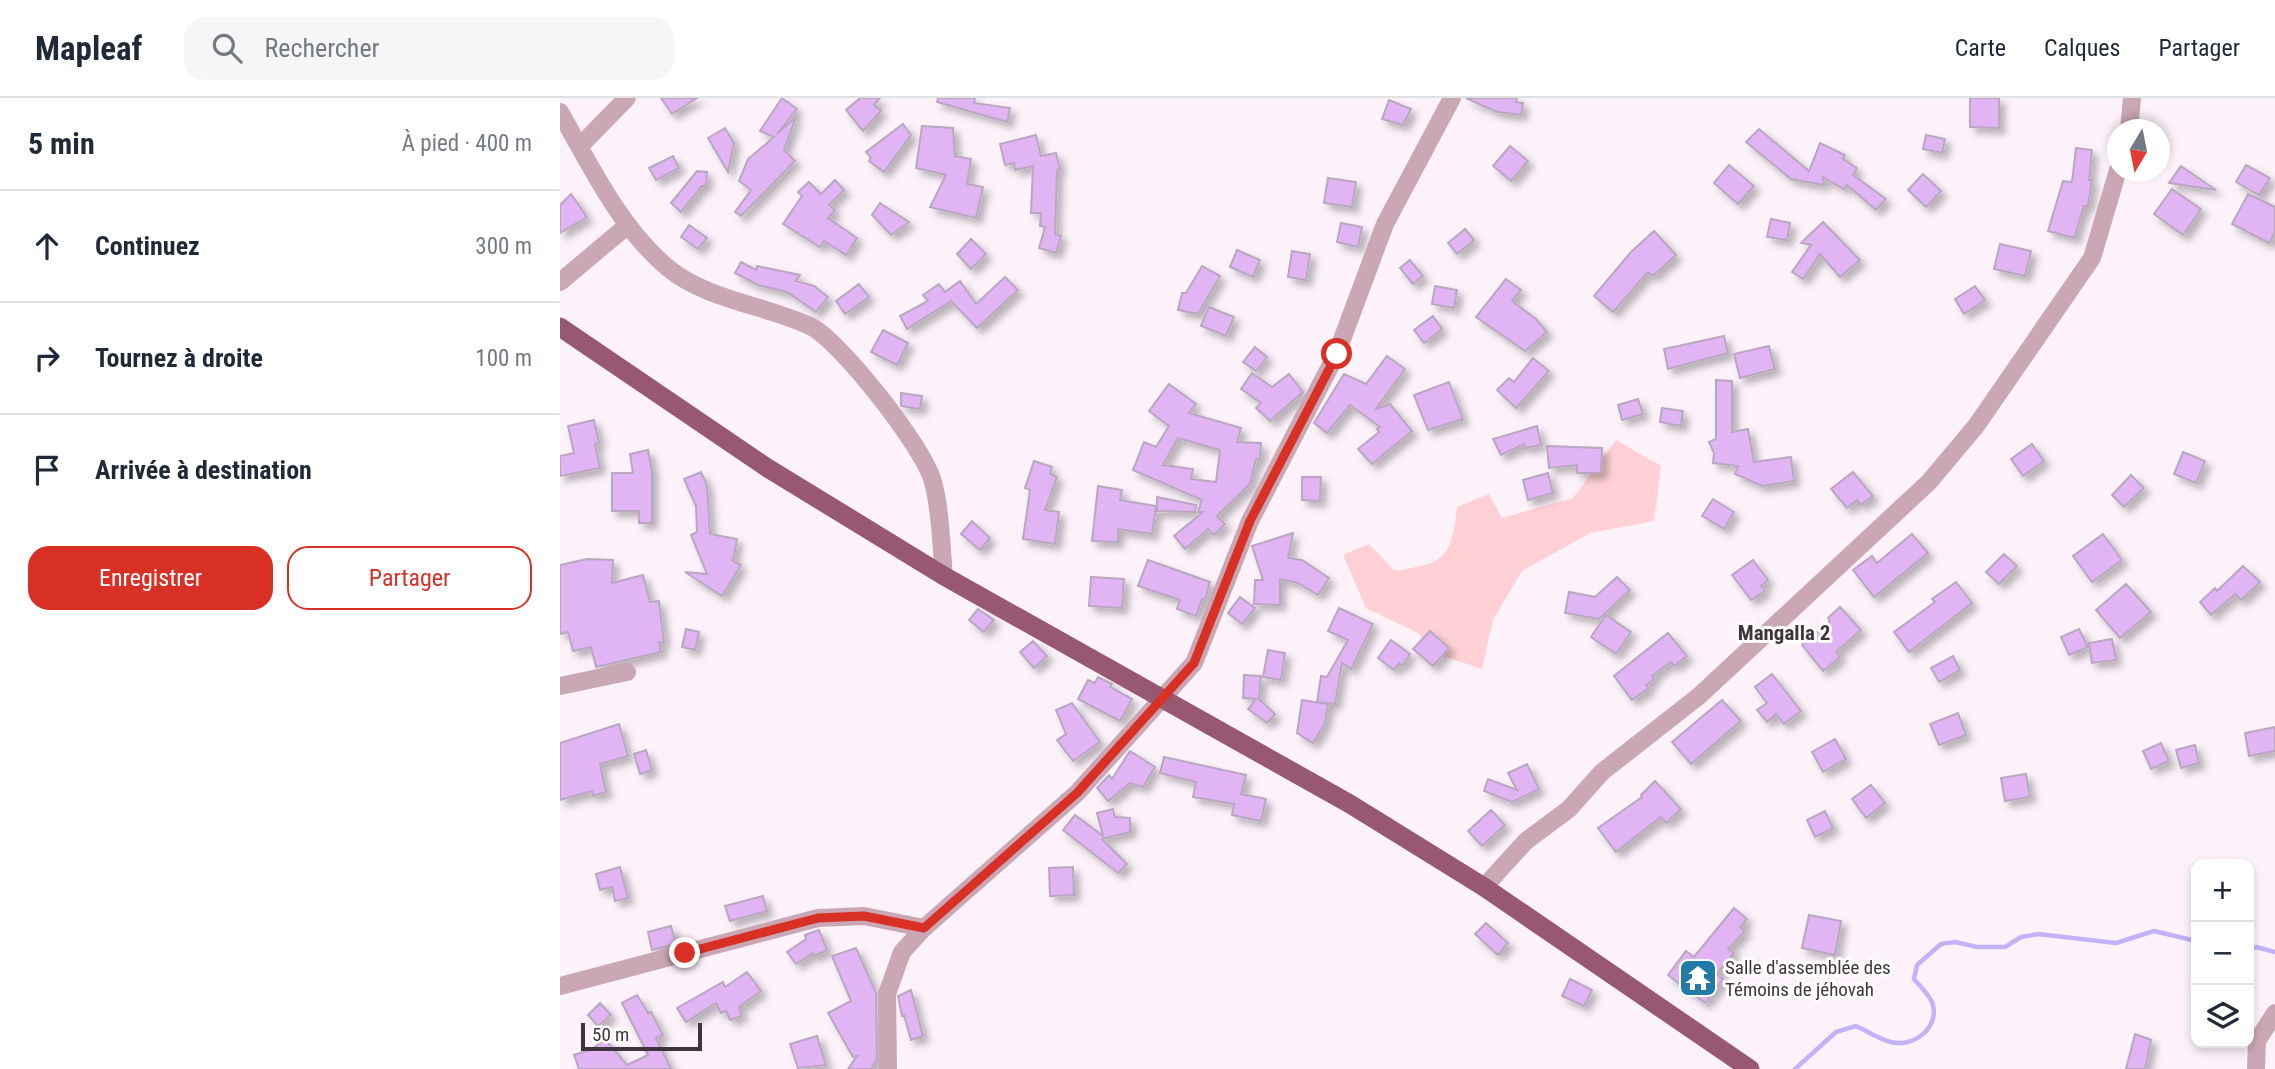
<!DOCTYPE html>
<html lang="fr">
<head>
<meta charset="utf-8">
<style>
	body { margin:0; font-family:"Roboto Condensed",sans-serif; background:#f6f6f7; color:#1f2937 }
	.controls { position:absolute; right:21px; bottom:21px; display:grid; overflow:hidden; border-radius:14px; box-shadow:0 4px 10px #0003 }
	.controls button { width:63px; height:63px; display:grid; place-items:center; padding:0; border:0; border-bottom:2px solid #e0e1e3; background:#fff; color:#1f2937; font:35px sans-serif }
	.compass { position:absolute; left:1547px; top:21px; width:63px; height:63px; border-radius:50%; background:#fff; box-shadow:0 4px 10px #0003; rotate:190deg }
	.scale { position:absolute; left:21px; bottom:18px; width:121px; box-sizing:border-box; padding-left:7px; border:4px solid #3f343c; border-top:0; font-size:19px; line-height:24px; white-space:nowrap; color:#3f343c; -webkit-text-stroke:5px #fff; paint-order:stroke }
	.stop { position:absolute; width:21px; height:21px; margin:-16px; border:5px solid #d93025; border-radius:50%; background:#fff }
	.stop.end { background:#d93025; border-color:#fff; box-shadow:0 2px 7px #0008 }
	.list { margin:0; padding:0; list-style:none }
	h2 { display:flex; justify-content:space-between; align-items:center; height:91px; margin:0; padding:0 28px; font-size:30px }
	h2 small { font-size:23px; font-weight:400; color:#747a83 }
	.list li { display:grid; grid-template-columns:46px 1fr auto; gap:21px; align-items:center; box-sizing:border-box; height:112px; padding:0 28px; border-top:2px solid #e0e1e3 }
	.list b { display:block; font-size:26px; white-space:nowrap }
	.list em { font-size:23px; font-style:normal; color:#747a83 }
	.actions { display:flex; gap:14px; padding:21px 28px }
	.actions a { flex:1; padding:16px 0; border:2px solid #d93025; border-radius:21px; text-align:center; font-size:24px; color:#d93025 }
	.actions .main { background:#d93025; color:#fff }
	.icon { flex:none; width:38px; height:38px; fill:none; stroke:currentColor; stroke-width:2; stroke-linecap:round; stroke-linejoin:round }
	.map { position:relative; flex:none; width:1715px; height:971px; overflow:hidden }
	header { display:flex; align-items:center; gap:42px; box-sizing:border-box; height:98px; padding:0 35px; background:#fff; border-bottom:2px solid #e0e1e3 }
	header strong { font-size:33px }
	nav { display:flex; gap:38px; margin-inline-start:auto; font-size:24px }
	.search { width:490px; height:63px; background:#f6f6f7; display:flex; align-items:center; gap:18px; box-sizing:border-box; padding:0 24px; border-radius:21px; color:#747a83; font-size:26px }
	main { display:flex }
	aside { flex:1; background:#fff }
	.map>svg:first-child { display:block }
	.green { fill:#ffd1d5 }
	.lines { fill:none; stroke-linecap:round; stroke-linejoin:round }
	.stream { stroke:#c3b2f8; stroke-width:4.5 }
	.building { fill:#e1b4f4; stroke:#b9a7c1; stroke-width:2; fill-rule:evenodd; filter:url(#shadow) }
	.minor { stroke:#caa7b4; stroke-width:18 }
	.trunk { stroke:#985872; stroke-width:19 }
	.route { stroke:#d93025; stroke-width:9 }
	.labels { text-anchor:middle; dominant-baseline:central; stroke-width:6; stroke-linejoin:round; paint-order:stroke }
	.poi-label { font-size:19px; fill:#3f343c; stroke:#fff; text-anchor:start }
	.neighbourhood-label { font-size:21px; font-weight:bold; fill:#3f343c; stroke:#fff }
</style>
</head>
<body>
<header>
<strong>Mapleaf</strong>
<div class="search"><svg class="icon" aria-label="search" viewBox="0 0 24 24"><circle cx="10" cy="10" r="6"/><path d="M15 15l6 6"/></svg>Rechercher</div>
<nav><a>Carte</a><a>Calques</a><a>Partager</a></nav>
</header>
<main>
<aside>
<h2>5 min<small>À pied · 400 m</small></h2>
<ul class="list">
<li><svg class="icon" aria-label="ahead" viewBox="0 0 24 24"><path d="M12 20V5M6 11l6-6 6 6"/></svg><div><b>Continuez</b></div><em>300 m</em></li>
<li><svg class="icon" aria-label="right" viewBox="0 0 24 24"><path d="M7 20v-9h11M14 6l5 5-5 5"/></svg><div><b>Tournez à droite</b></div><em>100 m</em></li>
<li><svg class="icon" aria-label="arrive" viewBox="0 0 24 24"><path d="M6 21V4h12l-3 4 3 4H6"/></svg><div><b>Arrivée à destination</b></div></li>
</ul>
<div class="actions"><a class="main">Enregistrer</a><a>Partager</a></div>
</aside>
<div class="map">
<svg width="1715" height="971" viewBox="0 0 1715 971">
	<defs>
		<filter id="shadow"><feDropShadow dx="5.5" dy="5.5" stdDeviation="3.5" flood-color="#0004"/></filter>
	</defs>
	<rect width="100%" height="100%" fill="#fdf2fa"/>
	<path class="green" d="M1056,342L1101,368L1094,423L1030,435L962,473L933,522L922,571L882,558L856,534L806,510L783,457L809,446L835,473C885,465 891,461 897,409L929,396L942,420L1013,400Z"/>
	<g class="lines">
		<g class="stream">
			<polyline points="1689,852 1696,849 1715,854"/>
			<path d="M1235,971L1276,934L1296,928C1307,933 1319,941 1331,944C1353,950 1379,930 1373,907C1371,898 1360,888 1354,881L1357,867L1381,846L1395,844L1417,849H1445L1461,839L1478,836L1556,845L1594,833L1636,843"/>
		</g>
	</g>
	<g class="building">
		<polygon points="101,0 137,0 112,16"/>
		<polygon points="222,0 237,11 217,36 236,19 224,52 235,63 181,118 175,114 191,92 179,83 188,61 214,39 200,33"/>
		<polygon points="300,0 320,0 314,7 321,13 303,33 286,12"/>
		<polygon points="378,0 415,0 414,5 450,10 447,24 377,4"/>
		<polygon points="906,0 957,0 956,4 963,5 961,17 937,14"/>
		<polygon points="1410,0 1439,0 1439,30 1410,29"/>
		<polygon points="829,2 851,11 843,27 822,21"/>
		<polygon points="343,26 351,37 324,74 309,63 311,60 306,54"/>
		<polygon points="362,28 393,30 395,58 411,61 407,86 423,89 416,120 370,109 386,77 356,70"/>
		<polygon points="165,30 174,45 168,74 148,40"/>
		<polygon points="1199,31 1249,73 1260,45 1285,57 1283,61 1297,70 1293,77 1326,101 1316,112 1287,87 1284,91 1263,79 1264,87 1231,81 1186,44"/>
		<polygon points="476,37 481,58 496,55 500,71 497,72 495,136 501,138 496,155 479,150 485,129 480,128 481,115 471,115 473,68 455,72 454,65 445,67 440,46"/>
		<polygon points="1366,37 1385,41 1382,55 1363,51"/>
		<polygon points="950,48 968,63 951,83 933,68"/>
		<polygon points="1516,50 1532,52 1529,82 1532,82 1528,108 1524,108 1514,140 1488,133 1503,83 1512,84"/>
		<polygon points="113,58 119,70 96,82 89,70"/>
		<polygon points="1169,67 1194,88 1178,106 1154,85"/>
		<polygon points="1686,67 1710,80 1699,97 1676,84"/>
		<polygon points="1621,68 1656,92 1609,85"/>
		<polygon points="137,73 147,74 146,88 142,88 121,114 111,105"/>
		<polygon points="1363,76 1381,93 1366,109 1348,92"/>
		<polygon points="768,80 796,84 792,109 764,105"/>
		<polygon points="275,82 284,92 269,107 275,112 268,120 297,140 286,157 264,143 260,149 223,126 242,98 238,94 249,84 261,96"/>
		<polygon points="1612,91 1641,111 1623,137 1594,116"/>
		<polygon points="11,96 27,119 0,135 0,107"/>
		<polygon points="1688,96 1715,109 1715,134 1709,145 1672,126"/>
		<polygon points="320,105 349,124 331,137 312,117"/>
		<polygon points="1211,121 1230,125 1227,142 1207,139"/>
		<polygon points="1263,124 1300,162 1280,179 1260,156 1243,181 1232,174 1251,147 1241,145"/>
		<polygon points="781,125 802,129 798,149 777,144"/>
		<polygon points="129,127 147,140 138,151 121,139"/>
		<polygon points="905,131 914,142 897,156 888,145"/>
		<polygon points="1094,133 1116,157 1093,178 1088,174 1053,214 1034,198 1071,154"/>
		<polygon points="411,141 426,156 411,171 397,156"/>
		<polygon points="1440,146 1471,153 1465,178 1434,171"/>
		<polygon points="677,152 700,162 693,179 670,169"/>
		<polygon points="732,153 750,156 746,182 728,179"/>
		<polygon points="850,162 863,178 853,186 840,170"/>
		<polygon points="181,164 196,172 197,168 240,177 236,183 254,188 268,199 256,214 227,194 198,187 175,175"/>
		<polygon points="642,168 660,178 638,216 618,212 622,195 626,195"/>
		<polygon points="445,179 458,192 417,230 391,203 347,231 340,218 368,203 363,197 379,186 385,194 400,183 416,206"/>
		<polygon points="946,181 961,192 952,203 976,221 987,234 965,253 916,219"/>
		<polygon points="299,186 309,199 285,216 276,203"/>
		<polygon points="875,188 897,192 894,210 872,206"/>
		<polygon points="1415,188 1425,202 1404,216 1395,201"/>
		<polygon points="649,209 674,219 666,238 641,228"/>
		<polygon points="873,218 882,231 864,245 854,232"/>
		<polygon points="323,232 348,245 337,267 311,254"/>
		<polygon points="1164,238 1168,255 1108,271 1104,251"/>
		<polygon points="1209,248 1215,271 1180,280 1174,256"/>
		<polygon points="695,249 707,259 696,273 683,264"/>
		<polygon points="827,258 845,271 816,311 830,306 852,333 812,366 798,351 819,334 817,331 820,329 790,307 767,335 754,325 784,276 806,286"/>
		<polygon points="973,260 989,273 956,310 937,292 949,280 954,284"/>
		<polygon points="692,275 712,289 729,276 743,294 710,323 696,310 701,305 681,291"/>
		<polygon points="1156,282 1172,283 1172,334 1188,331 1194,364 1231,359 1234,383 1202,388 1175,376 1178,368 1153,365 1154,355 1149,344 1156,341"/>
		<polygon points="889,284 903,321 868,332 854,297"/>
		<path d="M609,286L636,306L629,315L681,330L677,344L701,345L700,362L696,361L690,386L657,418L665,426L654,437L648,431L625,451L614,438L643,414H638L642,402L573,372L584,344L596,349L609,328L589,313ZM618,340L660,352L656,384L631,381L633,371L603,367Z"/>
		<polygon points="341,295 362,298 360,311 341,308"/>
		<polygon points="1078,301 1083,316 1062,322 1058,307"/>
		<polygon points="1102,310 1123,313 1121,328 1100,324"/>
		<polygon points="34,322 39,345 35,346 40,370 0,378 0,358 14,355 8,328"/>
		<polygon points="977,328 981,347 965,350 964,346 941,357 933,341"/>
		<polygon points="1472,346 1484,363 1463,378 1451,361"/>
		<polygon points="987,348 1042,350 1041,375 1017,375 1017,367 989,370"/>
		<polygon points="88,352 92,373 92,425 79,425 79,413 52,413 52,375 73,375 70,356"/>
		<polygon points="1623,354 1645,363 1636,385 1614,376"/>
		<polygon points="474,363 492,369 490,376 497,379 485,412 499,414 495,446 463,441 470,392 465,390"/>
		<polygon points="141,374 147,388 150,436 177,441 173,463 181,467 162,498 125,474 147,476 131,437 137,434 136,408 124,381"/>
		<polygon points="1293,374 1313,398 1301,407 1297,402 1287,410 1271,391"/>
		<polygon points="988,375 993,395 968,402 963,382"/>
		<polygon points="1571,377 1584,390 1564,409 1552,397"/>
		<polygon points="742,379 761,379 760,403 742,402"/>
		<polygon points="538,388 562,392 560,402 596,408 592,436 558,431 558,444 532,443"/>
		<polygon points="597,399 636,407 635,414 597,413"/>
		<polygon points="1153,401 1174,414 1164,431 1142,418"/>
		<polygon points="412,423 430,440 420,452 401,436"/>
		<polygon points="733,435 728,460 742,462 769,480 758,497 738,485 720,481 720,507 694,506 695,482 703,482 692,448"/>
		<polygon points="1352,436 1368,455 1314,499 1293,472 1312,458 1317,465"/>
		<polygon points="1543,436 1562,462 1532,484 1513,458"/>
		<polygon points="1444,456 1457,468 1439,486 1426,474"/>
		<polygon points="27,461 53,462 52,485 83,477 90,504 99,503 104,545 99,544 101,554 36,569 31,549 13,553 8,534 0,536 0,467"/>
		<polygon points="588,462 650,484 645,502 642,501 636,518 617,511 620,502 578,488"/>
		<polygon points="1193,462 1208,482 1201,488 1205,493 1191,502 1172,477"/>
		<polygon points="1683,468 1700,484 1681,502 1675,496 1651,517 1640,504 1655,490 1657,493"/>
		<polygon points="531,479 564,481 562,510 529,508"/>
		<polygon points="1057,479 1070,492 1039,521 1005,515 1009,494 1035,499"/>
		<polygon points="1396,484 1412,505 1349,554 1334,534 1375,504 1372,501"/>
		<polygon points="1566,486 1591,514 1560,540 1536,512"/>
		<polygon points="680,499 695,510 682,526 668,515"/>
		<polygon points="1280,509 1301,532 1276,554 1280,559 1263,573 1242,547 1270,523 1268,520"/>
		<polygon points="779,510 813,526 791,571 782,565 775,606 757,604 761,578 767,579 788,542 768,533"/>
		<polygon points="418,511 434,522 424,534 409,522"/>
		<polygon points="1046,517 1071,534 1056,556 1031,539"/>
		<polygon points="126,531 139,534 135,552 122,549"/>
		<polygon points="1519,531 1528,549 1509,557 1501,539"/>
		<polygon points="870,533 889,550 873,568 853,551"/>
		<polygon points="1108,535 1127,558 1114,568 1111,564 1092,578 1094,581 1086,587 1089,590 1072,602 1054,578"/>
		<polygon points="1552,541 1556,562 1532,565 1529,545"/>
		<polygon points="831,542 850,556 842,568 839,565 834,572 818,560"/>
		<polygon points="473,543 487,558 474,570 460,554"/>
		<polygon points="708,552 725,555 721,582 703,579"/>
		<polygon points="1393,558 1400,572 1379,584 1371,570"/>
		<polygon points="1212,576 1241,613 1224,626 1216,616 1207,624 1197,612 1207,605 1195,589"/>
		<polygon points="684,577 701,578 699,601 715,616 707,625 688,611 696,601 683,600"/>
		<polygon points="538,579 552,586 550,589 572,601 560,623 518,601 528,582 535,585"/>
		<polygon points="742,602 768,606 765,625 753,645 737,635"/>
		<polygon points="1162,602 1181,623 1131,666 1112,644"/>
		<polygon points="512,605 540,644 513,663 497,642 506,636 496,612"/>
		<polygon points="1398,615 1406,637 1379,647 1370,626"/>
		<polygon points="59,626 68,658 40,666 46,694 33,698 32,693 0,702 0,645"/>
		<polygon points="1715,629 1715,653 1689,658 1685,635"/>
		<polygon points="1275,641 1286,661 1263,674 1252,654"/>
		<polygon points="1601,645 1609,663 1591,671 1583,653"/>
		<polygon points="1635,647 1639,665 1621,670 1616,652"/>
		<polygon points="86,652 92,672 80,676 74,656"/>
		<polygon points="570,653 595,669 583,689 570,685 548,703 537,690 549,677 552,681"/>
		<polygon points="604,659 686,677 681,696 706,701 701,723 672,717 674,706 633,699 636,684 600,675"/>
		<polygon points="967,666 979,691 952,704 924,693 928,681 957,692 948,675"/>
		<polygon points="1466,676 1470,699 1445,703 1441,680"/>
		<polygon points="1095,683 1121,711 1106,725 1101,719 1056,754 1038,730 1082,699 1081,697"/>
		<polygon points="1311,687 1325,705 1306,720 1292,701"/>
		<polygon points="553,711 555,719 570,720 570,734 542,741 567,766 558,775 503,732 515,717 543,738 537,715"/>
		<polygon points="931,712 945,727 922,748 908,733"/>
		<polygon points="1265,713 1273,730 1255,739 1247,722"/>
		<polygon points="60,769 68,800 55,803 52,789 40,792 36,776"/>
		<polygon points="513,769 514,797 490,798 489,770"/>
		<polygon points="203,798 207,813 170,823 165,808"/>
		<polygon points="1174,810 1187,821 1180,829 1185,833 1168,851 1174,855 1157,876 1163,881 1145,905 1108,877 1126,853 1134,859"/>
		<polygon points="1249,817 1281,823 1275,857 1242,850"/>
		<polygon points="926,825 948,845 938,857 915,836"/>
		<polygon points="111,828 116,846 92,852 88,834"/>
		<polygon points="259,832 267,852 254,858 253,855 236,866 227,854 246,841 245,837"/>
		<polygon points="296,850 316,895 317,962 311,971 288,971 297,958 293,959 268,915 291,903 272,858"/>
		<polygon points="187,874 201,893 179,909 182,918 170,922 166,913 161,915 156,905 126,924 117,910 163,884 165,889"/>
		<polygon points="1010,881 1032,892 1024,908 1002,898"/>
		<polygon points="351,892 363,938 351,942 344,917 342,918 338,898"/>
		<polygon points="77,897 88,915 91,914 103,937 96,940 111,971 19,971 14,957 32,951 45,941 67,967 88,957 62,905"/>
		<polygon points="40,905 51,917 38,928 28,917"/>
		<polygon points="1575,936 1591,942 1585,971 1566,971"/>
		<polygon points="257,938 266,967 238,970 230,946"/>
	</g>
	<g class="lines">
		<g class="minor">
			<path d="M0,14C30,67 60,130 108,170C147,202 205,207 250,228C280,242 365,351 373,384C381,413 381,448 384,478"/>
			<polyline points="1569,32 1572,0"/>
			<polyline points="20,48 67,0"/>
			<polyline points="0,184 68,127"/>
			<polyline points="0,588 67,574"/>
			<polyline points="924,789 966,743 1009,711 1042,674 1139,598 1369,384 1416,328 1532,160 1558,72"/>
			<polyline points="0,888 258,820 304,818 364,830"/>
			<polyline points="328,971 327,896 342,854 364,830 517,695 634,565 690,423 777,255 825,126 892,0"/>
			<polyline points="1696,971 1697,943 1715,915"/>
		</g>
		<polyline class="trunk" points="0,229 206,369 384,478 790,706 924,789 1190,971"/>
	</g>
	<g class="lines">
		<polyline class="route" points="125,855 258,820 304,818 364,830 517,695 634,565 690,423 777,256"/>
	</g>
	<defs>
		<symbol id="temple-square" viewBox="-11 -11 22 22"><rect x="-9" y="-9" width="18" height="18" rx="4" fill="#227aa9" stroke="#fff"/><path d="M0-6L5-2H3V0L6.5 2.5H4V6H1.5V3h-3V6H-4V2.5H-6.5L-3 0V-2H-5Z" fill="#fff"/></symbol>
	</defs>
	<g fill-rule="evenodd">
		<use href="#temple-square" x="1116" y="858" width="44" height="44"/>
	</g>
	<g class="labels">
		<g class="poi-label">
			<text x="1165" y="869">Salle d'assemblée des<tspan x="1165" dy="22">Témoins de jéhovah</tspan></text>
		</g>
		<g class="neighbourhood-label">
			<text x="1224" y="535">Mangalla 2</text>
		</g>
	</g>
</svg>
<div class="controls">
<button>+</button>
<button>−</button>
<button><svg class="icon" aria-label="layers" viewBox="0 0 24 24"><path d="M12 4l9 5-9 5-9-5zM3 14l9 5 9-5"/></svg></button>
</div>
<svg class="compass" viewBox="-18 -18 36 36"><path d="M0-13l5 13h-10z" fill="#e53935"/><path d="M0 13l5-13h-10z" fill="#747a83"/></svg>
<div class="scale">50 m</div>
<div class="stop" style="left:777px;top:256px"></div>
<div class="stop end" style="left:125px;top:855px"></div>
</div>
</main>
</body>
</html>
